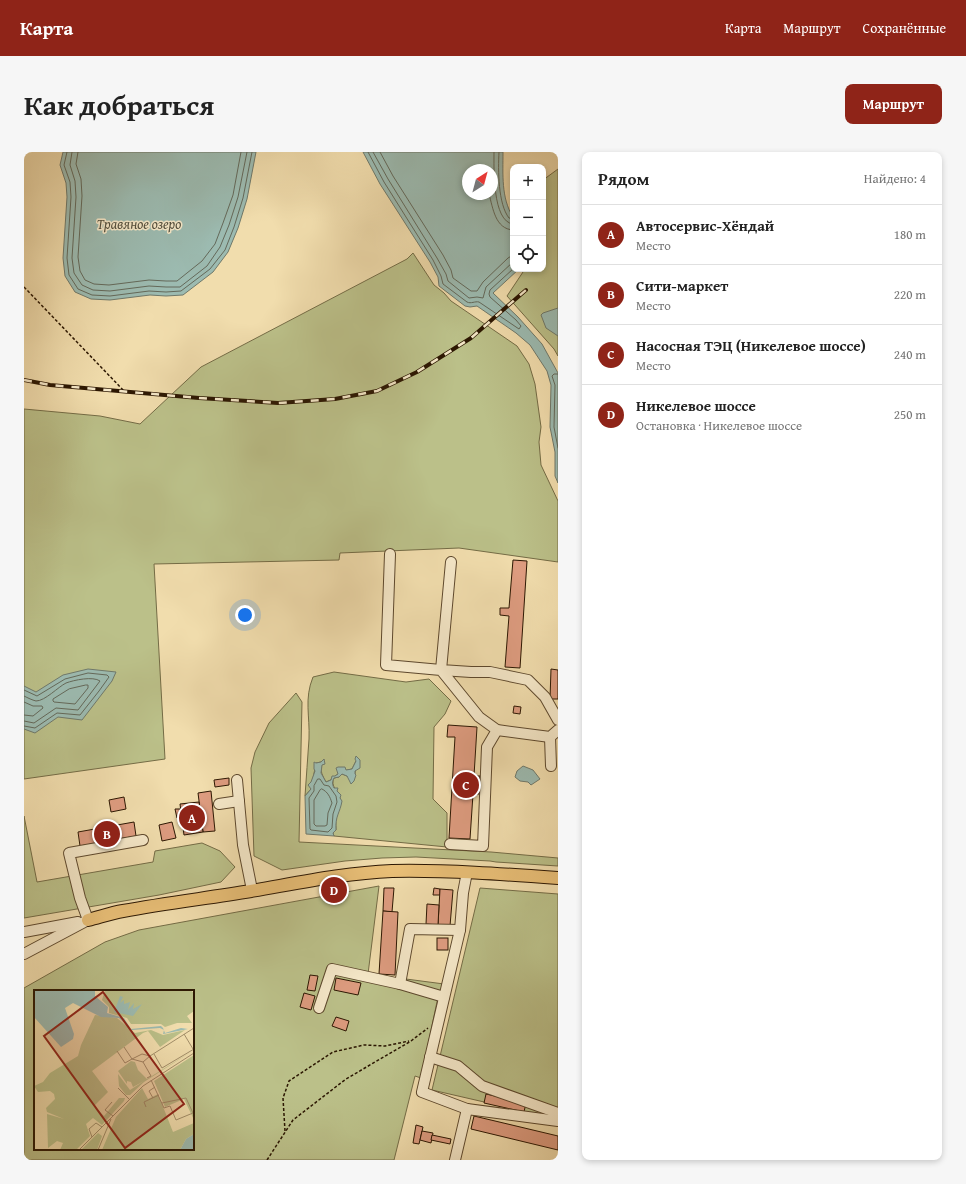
<!DOCTYPE html>
<html lang="ru">
<head>
<meta charset="utf-8">
<style>
	body { margin:0; font-family:"Gentium Book Plus",serif; background:#f6f6f6; color:#222 }
	.controls { position:absolute; right:12px; top:12px; display:grid; overflow:hidden; border-radius:8px; box-shadow:0 2px 6px #0003 }
	.controls button { width:36px; height:36px; display:grid; place-items:center; padding:0; border:0; border-bottom:1px solid #e0e0e0; background:#fff; color:#222; font:20px sans-serif }
	.compass { position:absolute; left:438px; top:12px; width:36px; height:36px; border-radius:50%; background:#fff; box-shadow:0 2px 6px #0003; rotate:36deg }
	.you { position:absolute; left:221px; top:463px; width:14px; height:14px; margin:-10px; border:3px solid #fff; border-radius:50%; background:#1a73e8; box-shadow:0 0 0 6px #1a73e833 }
	.badge { display:grid; place-items:center; width:26px; height:26px; border-radius:50%; background:#8f2418; color:#fff; font-size:13px; font-weight:700 }
	.pin { position:absolute; translate:-50% -50%; border:2px solid #fff; box-shadow:0 1px 4px #0006 }
	.list { margin:0; padding:0; list-style:none }
	h2 { display:flex; justify-content:space-between; align-items:center; height:52px; margin:0; padding:0 16px; font-size:17px }
	h2 small { font-size:13px; font-weight:400; color:#767676 }
	.list li { display:grid; grid-template-columns:26px 1fr auto; gap:12px; align-items:center; box-sizing:border-box; height:60px; padding:0 16px; border-top:1px solid #e0e0e0 }
	.list b { display:block; font-size:15px; white-space:nowrap }
	.list p { margin:0; font-size:13px; white-space:nowrap; color:#767676 }
	.list em { font-size:13px; font-style:normal; color:#767676 }
	.icon { flex:none; width:22px; height:22px; fill:none; stroke:currentColor; stroke-width:2; stroke-linecap:round; stroke-linejoin:round }
	.map { position:relative; flex:none; width:534px; height:1008px; overflow:hidden; border-radius:8px }
	header { display:flex; align-items:center; gap:24px; box-sizing:border-box; height:56px; padding:0 20px; background:#8f2418; color:#fff }
	header strong { font-size:19px }
	nav { display:flex; gap:22px; margin-inline-start:auto; font-size:14px }
	.intro { display:flex; align-items:center; justify-content:space-between; box-sizing:border-box; height:96px; padding:0 24px }
	h1 { margin:0; font-size:28px }
	.button { padding:10px 18px; border-radius:8px; background:#8f2418; color:#fff; font-size:14px; font-weight:700 }
	main { display:flex; gap:24px; padding:0 24px }
	aside { flex:1; background:#fff; border-radius:8px; box-shadow:0 2px 6px #0003 }
	.map>svg:first-child { display:block }
	.green { fill:#bbc089; stroke:#746c46; fill-rule:evenodd }
	.water { fill:#9cbbb1; stroke:#6f796b; fill-rule:evenodd }
	.lines { fill:none; stroke-linecap:round; stroke-linejoin:round }
	.shore { stroke:#64695a; stroke-width:1 }
	.building { fill:#de9c80; stroke:#2c1702 }
	.minor-casing { stroke:#5d482d; stroke-width:12 }
	.major-casing { stroke:#2c1702; stroke-width:14 }
	.path { stroke:#2c1702; stroke-width:1.5; stroke-dasharray:3 2; stroke-linecap:butt }
	.minor { stroke:#f6e9ca; stroke-width:10 }
	.major { stroke:#e8be76; stroke-width:12 }
	.rail-casing { stroke:#2c1702; stroke-width:4 }
	.rail { stroke:#f6e9ca; stroke-width:2.5; stroke-dasharray:8; stroke-linecap:butt }
	.labels { text-anchor:middle; dominant-baseline:central; stroke-width:3; stroke-linejoin:round; paint-order:stroke }
	.water-label { font-size:14px; font-style:italic; fill:#53503f; stroke:#f6e9ca }
	.inset-road { fill:none; stroke:#a28e69; stroke-width:1 }
	.view { fill:#8f2418; fill-opacity:0.15; stroke:#8f2418; stroke-width:2 }
	.inset-edge { fill:none; stroke:#2c1702; stroke-width:2 }
</style>
</head>
<body>
<header>
<strong>Карта</strong>
<nav><a>Карта</a><a>Маршрут</a><a>Сохранённые</a></nav>
</header>
<div class="intro"><h1>Как добраться</h1><a class="button">Маршрут</a></div>
<main>
<div class="map">
<svg width="534" height="1008" viewBox="0 0 534 1008">
	<rect width="100%" height="100%" fill="#f1ddad"/>
	<filter id="stains"><feTurbulence type="fractalNoise" baseFrequency=".005" numOctaves="4"/><feColorMatrix values="0 0 0 0 .2 0 0 0 0 .09 0 0 0 0 .02 0 0 0 .5 -.17"/></filter>
	<radialGradient id="worn" r=".72"><stop offset=".6" stop-color="#630" stop-opacity="0"/><stop offset="1" stop-color="#630" stop-opacity=".3"/></radialGradient>
	<g class="green">
		<polygon points="534,17 534,204 530,197 483,144 501,117 519,117 519,28"/>
		<polygon points="389,101 410,133 420,141 427,149 493,194 505,212 511,232 517,275 515,290 517,313 534,349 534,410 435,396 316,401 315,408 130,412 141,607 0,627 0,257 76,264 116,272 177,215 383,107"/>
		<path d="M310,520L382,530L405,527L427,549L421,562L410,575L409,647L423,661V695L310,684L309,681L312,678C312,672 311,667 313,662C315,656 317,653 316,646C314,639 306,634 310,626L315,625L318,622L323,624L326,627L331,622L332,609L328,617C322,618 316,620 311,624C308,627 307,628 302,630C297,621 295,617 300,607L297,610L292,611L287,637L281,644C282,625 284,606 285,587C286,564 280,547 289,525Z"/>
		<polygon points="272,541 278,550 275,690 467,700 534,706 534,714 472,710 466,709 392,705 358,706 321,709 258,718 230,704 227,616 231,600 245,571"/>
		<polygon points="0,664 13,730 129,710 131,699 178,691 196,699 211,715 197,730 135,743 0,766"/>
		<path d="M355,734L344,822L420,832L414,845L397,926L391,924L370,1008H0V836L81,790L115,778ZM11,839H169V997H11Z"/>
		<polygon points="456,736 534,742 534,967 408,938"/>
	</g>
	<g class="water">
		<polygon points="39,0 232,0 223,47 214,76 204,100 189,120 159,143 142,144 126,143 86,148 67,147 51,140 41,124 39,106 43,45 42,31 36,13"/>
		<path d="M339,0H479C479,22 477,46 489,65V117H495L469,141L494,165L518,192L534,221V331L531,324V300L526,275L527,233L523,219L506,193L492,181L453,154L446,155L441,154L415,134L414,125L406,110L356,32ZM444,18H468V42H444Z"/>
		<polygon points="534,156 534,184 522,176 517,163 519,161"/>
		<polygon points="64,517 92,520 88,529 58,568 34,565 11,581 0,577 0,534 12,540 39,523"/>
		<path d="M332,604L336,608V616L331,619V622L332,623L330,629L327,632L323,624L318,622L315,625L310,626C308,630 308,632 310,636H314L313,639L317,643L316,646L318,649C316,661 311,664 312,678L309,681L310,684L282,682L281,644L287,637L284,633L287,630L291,619L290,617V610L292,611L297,610L300,607L301,612L298,613L297,621L302,630L307,628L308,624H311L314,622L312,616L314,615H321L322,618L328,617L332,609L331,607Z"/>
		<polygon points="499,614 509,618 516,627 507,633 504,630 496,629 491,625 493,619"/>
	</g>
	<g class="lines">
		<g class="shore">
			<polyline points="43,0 40,13 46,30 47,45 43,106 45,123 54,137 68,143 86,144 125,139 142,140 157,139 186,117 201,98 210,75 219,46 228,0"/>
			<polyline points="48,0 46,13 51,29 52,45 48,106 50,121 58,133 69,138 86,139 125,134 142,135 156,135 183,114 196,95 205,73 214,45 223,0"/>
			<polyline points="54,0 52,12 57,27 58,44 54,105 56,119 61,128 70,132 85,133 125,128 142,129 153,129 178,109 191,92 199,71 209,43 217,0"/>
			<path d="M344,0L360,30L409,108L417,124L419,132L443,150C447,152 451,149 455,150L495,177L497,174L492,168L466,145L465,142L466,138L489,117"/>
			<polyline points="349,0 364,27 413,106 422,122 424,129 445,146 453,145 459,146 462,135 489,110"/>
			<polyline points="356,0 369,24 419,103 427,118 429,126 447,139 453,139 459,130 484,106 489,103"/>
			<path d="M470,0C470,15 468,70 489,72"/>
			<path d="M475,0C474,18 474,52 485,66L489,67"/>
			<path d="M465,42C469,56 471,77 489,78"/>
			<polyline points="534,222 530,222 528,224 531,233 530,275 534,296"/>
			<polygon points="62,533 64,533 64,536 51,552 30,550 29,549 29,547 45,537"/>
			<polyline points="0,538 13,544 41,527 64,521 83,523 85,525 75,539 56,563 33,561 11,576 0,574"/>
			<path d="M0,544C4,546 8,548 12,549C21,549 34,535 42,531C50,528 69,524 76,529L54,558L32,556L10,571L0,569"/>
			<polyline points="0,550 9,554 18,554 19,556 9,564 0,563"/>
			<polygon points="294,627 296,627 300,633 305,634 312,644 313,650 309,662 308,676 304,680 287,678 286,677 285,646 290,639 290,634"/>
			<path d="M298,637C304,640 306,645 308,651L304,661L303,673L301,674H292L290,672V648L296,638Z"/>
		</g>
	</g>
	<g class="building">
		<polygon points="489,408 503,409 496,516 481,515 485,464 476,463 476,456 485,456"/>
		<polygon points="527,517 534,518 534,547 526,547"/>
		<polygon points="490,554 497,555 496,562 489,561"/>
		<polygon points="424,573 453,575 450,624 456,624 455,642 449,642 446,687 425,686 431,585 423,585"/>
		<polygon points="205,626 205,633 191,635 190,628"/>
		<polygon points="187,639 191,679 179,680 174,641"/>
		<polygon points="100,645 102,657 87,660 85,648"/>
		<polygon points="175,650 179,680 160,683 156,652"/>
		<polygon points="151,657 156,657 157,666 153,666"/>
		<polygon points="110,670 112,684 56,694 54,680"/>
		<polygon points="148,670 152,686 138,689 135,673"/>
		<polygon points="360,736 370,736 368,760 359,759"/>
		<polygon points="410,736 416,737 416,743 409,743"/>
		<polygon points="416,737 429,738 426,774 414,773"/>
		<polygon points="403,752 415,753 414,773 402,772"/>
		<polygon points="359,759 374,760 371,823 355,822"/>
		<rect x="413" y="786" width="11" height="12"/>
		<polygon points="286,823 294,824 291,839 283,838"/>
		<polygon points="312,826 337,831 334,843 310,838"/>
		<polygon points="280,841 291,844 287,858 276,855"/>
		<polygon points="312,865 325,869 322,879 308,874"/>
		<polygon points="462,942 502,951 500,960 460,951"/>
		<polygon points="450,964 534,984 534,998 447,977"/>
		<polygon points="392,973 399,975 395,992 389,991"/>
		<polygon points="398,979 409,981 407,991 396,988"/>
		<polygon points="408,983 427,987 426,992 407,988"/>
	</g>
	<g class="lines">
		<defs>
			<g id="minor">
				<polyline points="366,402 362,513 417,518 455,565 473,578 526,585 534,578"/>
				<polyline points="427,410 417,518 447,520 466,520 504,528 521,545 534,568"/>
				<polyline points="526,585 527,614"/>
				<polyline points="213,628 219,693 228,738"/>
				<polyline points="195,652 215,649"/>
				<polyline points="426,692 459,694 463,595 473,578"/>
				<polyline points="64,768 56,746 45,701 119,688"/>
				<polyline points="0,780 54,770"/>
				<polyline points="0,802 64,768"/>
				<polyline points="376,832 386,777 436,778"/>
				<polyline points="295,856 308,817 376,832 420,845"/>
				<polyline points="406,905 434,914 458,934 534,961"/>
				<polyline points="443,957 534,969"/>
				<polyline points="431,1008 443,957 398,940 436,778 439,741 443,720"/>
			</g>
			<path id="major" d="M64,768C76,765 87,761 99,759C142,751 185,746 227,739C274,731 320,721 368,719C423,718 479,722 534,726"/>
		</defs>
		<use href="#minor" class="minor-casing"/>
		<use href="#major" class="major-casing"/>
		<g class="path">
			<polyline points="0,135 101,240"/>
			<polyline points="261,979 259,946 265,929 309,900 340,893 361,894 385,889"/>
			<polyline points="243,1008 269,968 322,927 387,889 404,876"/>
		</g>
		<use href="#minor" class="minor"/>
		<use href="#major" class="major"/>
		<defs>
			<polyline id="rail" points="0,228 26,233 175,246 254,251 311,247 353,239 393,220 447,186 502,138"/>
		</defs>
		<use href="#rail" class="rail-casing"/>
		<use href="#rail" class="rail"/>
	</g>
	<g class="labels">
		<g class="water-label">
			<text x="115" y="72">Травяное озеро</text>
		</g>
	</g>
	<g transform="translate(10 838)">
		<rect width="160" height="160" fill="#f1ddad"/>
		<path d="M71,0H156L160,3V21L153,26L158,33H143L131,37L127,34H97L93,28L75,23V17L68,10ZM61,25L83,28L101,43L117,40L129,45L151,40L126,57L114,41L109,43L58,81L74,102L60,116L70,126L85,108H91L90,111L68,135L59,128L52,134L56,146L42,160H26L29,153L23,151L14,158L13,124L30,129L13,122L12,118L21,109L20,104L16,101L4,102L0,96L9,92L16,83L44,66L47,55ZM160,60L110,92L96,105H92L85,96L84,84L96,100L110,91L99,97L97,92L93,91V94L84,81L97,71L101,72L104,80L113,89ZM160,65V130L150,109L131,117L120,91ZM108,98L114,109L124,104L139,142L160,133V144L152,149L146,160H68L82,127ZM64,143L68,146L63,160H47Z" fill="#bbc089"/>
		<path d="M0,0H61V6L74,17L73,23L90,28L97,39L127,36L129,38L131,43L147,38L154,39L129,44L130,40L126,38L98,40L85,28L67,27L39,13L31,18L40,44L39,49L27,57L0,27ZM86,6L89,7L86,13L90,10V14L96,12L94,20L100,13L99,19L108,14L99,26L80,22ZM160,144V160H146L152,149Z" fill="#9cbbb1"/>
		<path class="inset-road" d="M150,44L159,59M90,57L98,69L108,64L116,66L160,38M83,61L91,73L98,69L109,72L116,66M120,64L128,78L160,59M109,72L117,86L113,88M117,90L130,118L136,116L142,130L159,123L152,108L128,113M84,98L95,109M119,108L115,101L121,97M78,112L71,120L79,126M112,117L110,112L125,105M79,126L109,96L160,63M58,147L55,139L62,133L68,137M45,160L79,126M64,160L77,129"/>
		<path class="view" d="M69,2L150,114L91,158L10,46Z"/>
		<rect width="160" height="160" class="inset-edge"/>
	</g>
	<rect width="100%" height="100%" filter="url(#stains)"/>
	<rect width="100%" height="100%" fill="url(#worn)"/>
</svg>
<div class="controls">
<button>+</button>
<button>−</button>
<button><svg class="icon" aria-label="locate" viewBox="0 0 24 24"><circle cx="12" cy="12" r="6"/><path d="M12 2v4M12 18v4M2 12h4M18 12h4"/></svg></button>
</div>
<svg class="compass" viewBox="-18 -18 36 36"><path d="M0-13l5 13h-10z" fill="#e53935"/><path d="M0 13l5-13h-10z" fill="#767676"/></svg>
<div class="you"></div>
<div class="pin badge" style="left:168px;top:666px">A</div>
<div class="pin badge" style="left:83px;top:682px">B</div>
<div class="pin badge" style="left:442px;top:633px">C</div>
<div class="pin badge" style="left:310px;top:738px">D</div>
</div>
<aside>
<h2>Рядом<small>Найдено: 4</small></h2>
<ul class="list">
<li><span class="badge">A</span><div><b>Автосервис-Хёндай</b><p>Место</p></div><em>180 m</em></li>
<li><span class="badge">B</span><div><b>Сити-маркет</b><p>Место</p></div><em>220 m</em></li>
<li><span class="badge">C</span><div><b>Насосная ТЭЦ (Никелевое шоссе)</b><p>Место</p></div><em>240 m</em></li>
<li><span class="badge">D</span><div><b>Никелевое шоссе</b><p>Остановка · Никелевое шоссе</p></div><em>250 m</em></li>
</ul>
</aside>
</main>
</body>
</html>
